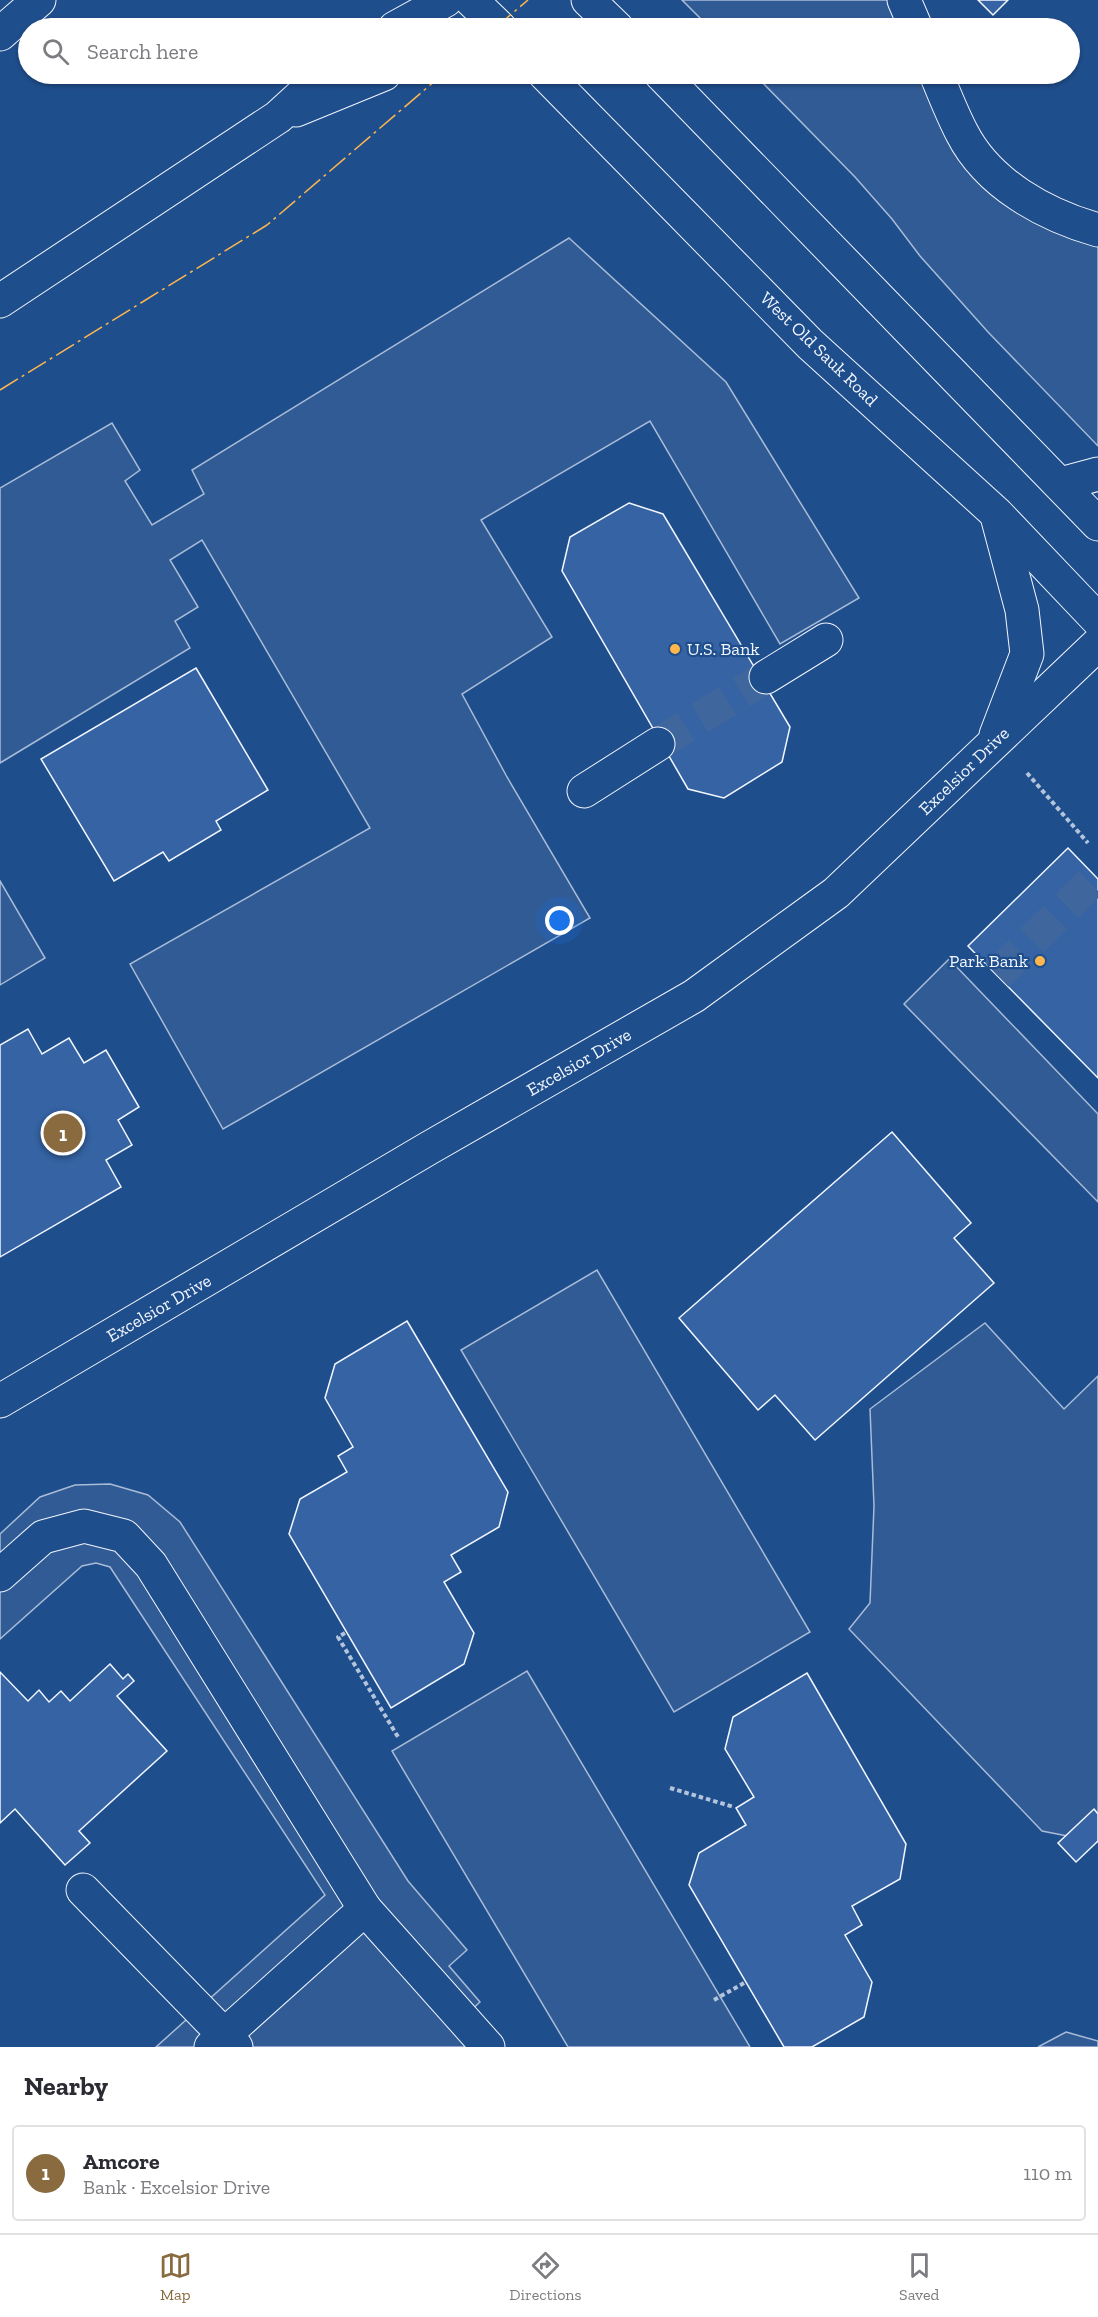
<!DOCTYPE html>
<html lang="en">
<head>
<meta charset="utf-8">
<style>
	body { margin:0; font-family:"Zilla Slab",serif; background:#f2f2f3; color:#2b2b33 }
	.you { position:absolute; left:560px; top:921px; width:21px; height:21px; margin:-15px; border:4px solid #fff; border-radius:50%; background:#1a73e8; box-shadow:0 0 0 9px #1a73e833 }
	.badge { display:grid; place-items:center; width:39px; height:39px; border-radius:50%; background:#8a6a3f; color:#fff; font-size:20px; font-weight:700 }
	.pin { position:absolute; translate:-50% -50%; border:3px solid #fff; box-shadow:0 2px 6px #0006 }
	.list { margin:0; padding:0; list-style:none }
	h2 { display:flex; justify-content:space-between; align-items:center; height:78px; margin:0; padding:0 24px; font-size:26px }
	h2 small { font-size:20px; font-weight:400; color:#7c7c81 }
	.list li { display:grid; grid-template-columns:39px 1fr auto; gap:18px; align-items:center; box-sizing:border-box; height:96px; margin:0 12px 12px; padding:0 12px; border:2px solid #e1e1e2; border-radius:6px }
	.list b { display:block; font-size:22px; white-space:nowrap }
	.list p { margin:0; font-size:20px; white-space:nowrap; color:#7c7c81 }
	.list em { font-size:20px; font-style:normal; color:#7c7c81 }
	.icon { flex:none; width:33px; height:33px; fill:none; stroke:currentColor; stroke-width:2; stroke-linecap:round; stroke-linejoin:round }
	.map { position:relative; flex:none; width:1098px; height:2047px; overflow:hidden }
	.search { position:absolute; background:#fff; box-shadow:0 2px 4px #0004; left:18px; right:18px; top:18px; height:66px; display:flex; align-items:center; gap:15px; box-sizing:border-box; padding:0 21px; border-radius:33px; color:#7c7c81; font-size:22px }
	.sheet { height:186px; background:#fff }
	nav { display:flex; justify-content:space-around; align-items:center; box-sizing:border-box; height:84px; border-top:2px solid #e1e1e2; background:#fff; font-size:16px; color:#7c7c81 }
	nav a { display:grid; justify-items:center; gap:3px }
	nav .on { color:#8a6a3f }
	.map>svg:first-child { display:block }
	.built { fill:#305b95; stroke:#a8bbd7; stroke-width:1.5 }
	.building { fill:#3563a3; stroke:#f2f6ff; stroke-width:1.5 }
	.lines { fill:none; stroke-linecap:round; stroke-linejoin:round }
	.minor-tunnel { stroke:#3f679d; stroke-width:33; stroke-dasharray:33 16; stroke-linecap:butt }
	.minor-casing { stroke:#f2f6ff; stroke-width:35 }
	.highway-casing { stroke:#f2f6ff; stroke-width:35 }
	.path { stroke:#b3c4dc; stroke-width:4; stroke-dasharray:4.5 3; stroke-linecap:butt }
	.minor { stroke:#1f4e8c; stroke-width:33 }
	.highway { stroke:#1f4e8c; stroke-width:33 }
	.power { stroke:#ffb74d; stroke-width:1.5; stroke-dasharray:21 4.5 3 4.5; stroke-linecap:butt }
	.poi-dot { fill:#ffb74d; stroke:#1f4e8c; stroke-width:2 }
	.labels { text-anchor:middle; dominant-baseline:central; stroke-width:4.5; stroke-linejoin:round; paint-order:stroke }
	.street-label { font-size:18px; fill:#f2f6ff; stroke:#1f4e8c }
	.poi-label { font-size:18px; fill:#f2f6ff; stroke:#1f4e8c; text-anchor:start }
</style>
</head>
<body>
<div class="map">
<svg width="1098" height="2047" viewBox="0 0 1098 2047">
	<rect width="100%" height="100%" fill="#1f4e8c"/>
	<g class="built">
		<polygon points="682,0 904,0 916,28 710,28"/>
		<polygon points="754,74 936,74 963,135 1098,230 1098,446 988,332 920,256 892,219 855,177"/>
		<polygon points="569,238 726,382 859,598 780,644 650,421 481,520 552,637 462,694 507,777 590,918 223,1129 130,964 370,828 202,540 170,560 198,607 175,621 190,648 0,763 0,488 112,423 140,470 125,481 152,525 204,494 192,470"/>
		<polygon points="0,881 45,958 0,985"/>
		<polygon points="949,959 1098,1114 1098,1202 904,1004"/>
		<polygon points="597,1270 810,1632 674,1712 461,1350"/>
		<polygon points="985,1323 1064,1409 1098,1376 1098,1842 1042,1831 849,1629 870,1603 874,1506 870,1409"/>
		<polygon points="110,1484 148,1495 180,1522 408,1881 467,1950 449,1966 480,2002 456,2024 477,2047 156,2047 325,1895 110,1567 96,1563 82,1566 0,1639 0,1534 40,1497 75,1485"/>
		<polygon points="527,1671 750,2047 568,2047 392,1751"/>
		<polygon points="1066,2032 1098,2041 1098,2047 1038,2047"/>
	</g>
	<g class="building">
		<polygon points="978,0 1008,0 993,15"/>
		<polygon points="629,503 663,514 790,727 782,762 724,798 688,789 562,571 570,537"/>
		<polygon points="196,668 268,790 216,821 221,830 169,861 163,852 114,881 41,759"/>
		<polygon points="1068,848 1098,879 1098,1078 968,946"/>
		<polygon points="28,1029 42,1054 69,1038 84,1063 106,1050 139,1107 118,1120 132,1145 106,1160 121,1187 0,1257 0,1045"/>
		<polygon points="892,1132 971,1223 954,1238 994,1283 815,1440 775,1395 758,1410 679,1318"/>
		<polygon points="407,1321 508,1492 499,1527 451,1555 461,1572 444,1582 474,1633 464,1664 391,1708 289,1534 300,1499 347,1472 338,1456 353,1447 325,1398 335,1364"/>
		<polygon points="110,1664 123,1679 128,1674 134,1681 117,1696 167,1751 79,1831 90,1843 65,1865 15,1809 0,1823 0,1672 28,1701 39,1690 49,1702 61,1691 70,1701"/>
		<polygon points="807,1673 906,1844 900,1879 852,1906 862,1925 845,1935 872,1982 864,2017 812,2047 784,2047 689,1885 699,1853 746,1825 736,1808 754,1797 725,1749 733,1717"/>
		<polygon points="1094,1809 1098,1814 1098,1841 1076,1862 1058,1843"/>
	</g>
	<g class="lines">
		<g class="minor-tunnel">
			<polyline points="658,744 766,677"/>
			<polyline points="997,975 1096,877"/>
		</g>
		<defs>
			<g id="minor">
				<polyline points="471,0 500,28"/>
				<polyline points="588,0 617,28"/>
				<polyline points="904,0 916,28"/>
				<polyline points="545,74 810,344 997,514 1098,620"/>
				<polyline points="661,74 1098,524"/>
				<path d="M936,74C944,93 952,114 962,133C988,184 1045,215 1098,230"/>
				<polyline points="1061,484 1098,474"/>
				<polyline points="766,677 826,640"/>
				<polyline points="996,735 1027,654 1022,610 997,516"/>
				<polyline points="584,791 658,744"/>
				<polyline points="0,1401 429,1148 694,996 836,893 1098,644"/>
				<polyline points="0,1575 43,1537 84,1526 124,1536 151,1565 365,1909 488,2047"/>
				<polyline points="83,1890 236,2047"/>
				<polyline points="211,2047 365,1909"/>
			</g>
			<g id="highway">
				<polyline points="395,28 446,0"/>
				<polyline points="0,34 39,0"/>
				<polyline points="296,110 384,74"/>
				<polyline points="0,301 278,117 325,74"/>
			</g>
		</defs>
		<use href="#minor" class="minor-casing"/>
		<use href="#highway" class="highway-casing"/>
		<g class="path">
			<polyline points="1027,773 1088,843"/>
			<polyline points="345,1633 338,1637 398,1737"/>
			<polyline points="670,1788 734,1807"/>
			<polyline points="714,2000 744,1983"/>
		</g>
		<use href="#minor" class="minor"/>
		<use href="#highway" class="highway"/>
		<g class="power">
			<polyline points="495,28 528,0"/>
			<polyline points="0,390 267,225 443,74"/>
		</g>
	</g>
	<g class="poi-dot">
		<circle cx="675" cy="649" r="6"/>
		<circle cx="1040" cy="961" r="6"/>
	</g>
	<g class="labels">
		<g class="street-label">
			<text transform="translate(819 349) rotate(44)">West Old Sauk Road</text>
			<text transform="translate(964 771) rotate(-44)">Excelsior Drive</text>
			<text transform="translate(579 1062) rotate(-30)">Excelsior Drive</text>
			<text transform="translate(159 1308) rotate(-30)">Excelsior Drive</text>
		</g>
		<g class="poi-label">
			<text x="687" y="649">U.S. Bank</text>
			<text x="1028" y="961" text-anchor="end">Park Bank</text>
		</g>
	</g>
</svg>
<div class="you"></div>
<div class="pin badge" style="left:63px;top:1133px">1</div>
<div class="search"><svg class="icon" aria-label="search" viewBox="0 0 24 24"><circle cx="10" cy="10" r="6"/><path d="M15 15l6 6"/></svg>Search here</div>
</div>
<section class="sheet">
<h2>Nearby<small></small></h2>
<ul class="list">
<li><span class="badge">1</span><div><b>Amcore</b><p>Bank · Excelsior Drive</p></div><em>110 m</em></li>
</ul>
</section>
<nav>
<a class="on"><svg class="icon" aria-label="map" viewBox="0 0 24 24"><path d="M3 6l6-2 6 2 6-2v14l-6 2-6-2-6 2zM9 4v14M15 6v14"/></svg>Map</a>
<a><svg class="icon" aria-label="directions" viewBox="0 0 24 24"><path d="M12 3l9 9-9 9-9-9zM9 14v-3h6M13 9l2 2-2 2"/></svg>Directions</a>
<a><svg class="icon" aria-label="saved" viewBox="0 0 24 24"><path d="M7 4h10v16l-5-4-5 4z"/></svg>Saved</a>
</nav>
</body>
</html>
